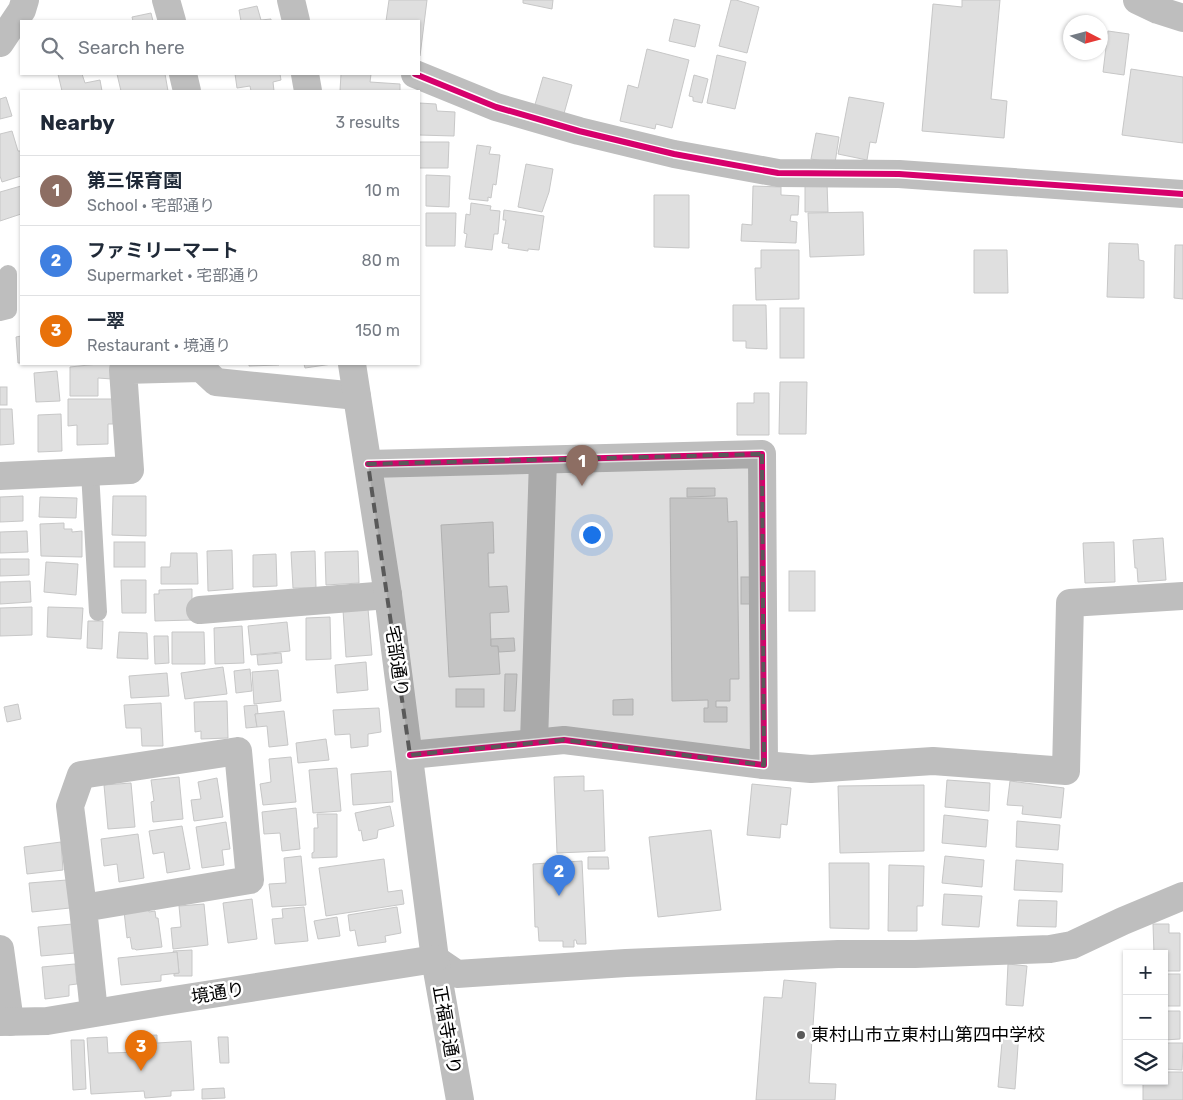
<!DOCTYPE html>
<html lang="en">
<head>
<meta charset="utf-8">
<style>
	body { margin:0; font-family:Rubik,"Noto Sans JP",sans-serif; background:#f2f2f3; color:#1f2937 }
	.controls { position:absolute; right:15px; bottom:15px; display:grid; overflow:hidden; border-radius:0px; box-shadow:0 1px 4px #0004 }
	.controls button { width:45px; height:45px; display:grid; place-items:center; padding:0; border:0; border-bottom:1px solid #e0e1e3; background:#fff; color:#1f2937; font:25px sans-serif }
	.compass { position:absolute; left:1063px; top:15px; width:45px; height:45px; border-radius:50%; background:#fff; box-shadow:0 1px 4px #0004; rotate:96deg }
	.you { position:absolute; left:591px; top:534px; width:18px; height:18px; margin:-12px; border:4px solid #fff; border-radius:50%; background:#1a73e8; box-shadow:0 0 0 8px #1a73e833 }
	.badge { display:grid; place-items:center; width:32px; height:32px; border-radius:50%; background:#595959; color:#fff; font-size:16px; font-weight:700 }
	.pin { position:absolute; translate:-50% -41px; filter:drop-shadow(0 1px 2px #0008) }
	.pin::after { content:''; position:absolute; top:26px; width:18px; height:15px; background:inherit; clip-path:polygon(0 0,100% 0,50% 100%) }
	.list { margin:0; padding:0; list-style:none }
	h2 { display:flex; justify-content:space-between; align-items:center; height:65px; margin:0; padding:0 20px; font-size:21px }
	h2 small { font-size:16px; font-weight:400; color:#747a83 }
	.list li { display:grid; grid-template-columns:32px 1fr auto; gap:15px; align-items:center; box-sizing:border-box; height:70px; padding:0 20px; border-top:1px solid #e0e1e3 }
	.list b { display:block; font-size:19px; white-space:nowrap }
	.list p { margin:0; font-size:16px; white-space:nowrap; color:#747a83 }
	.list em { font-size:16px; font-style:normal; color:#747a83 }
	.icon { flex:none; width:28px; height:28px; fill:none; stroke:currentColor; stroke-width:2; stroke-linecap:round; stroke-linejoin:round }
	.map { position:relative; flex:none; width:1183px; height:1100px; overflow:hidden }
	.search { position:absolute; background:#fff; box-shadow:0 1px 4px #0004; left:20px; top:20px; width:400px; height:55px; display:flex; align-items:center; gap:12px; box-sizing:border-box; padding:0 18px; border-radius:0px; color:#747a83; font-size:19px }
	.panel { position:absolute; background:#fff; box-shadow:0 1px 4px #0004; left:20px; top:90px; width:400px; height:275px; border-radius:0px }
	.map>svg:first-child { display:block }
	.building { fill:#dfdfdf; stroke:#c7c7c7 }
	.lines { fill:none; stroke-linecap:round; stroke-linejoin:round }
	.service { stroke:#bebebe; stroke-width:18 }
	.minor { stroke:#bebebe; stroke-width:28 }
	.tertiary { stroke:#bebebe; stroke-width:28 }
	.cycleway-casing { stroke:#fff; stroke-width:9 }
	.cycleway { stroke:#d6006c; stroke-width:6 }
	.marked { fill:#595959; fill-opacity:0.2; stroke:#595959; stroke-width:4; stroke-dasharray:10 6; stroke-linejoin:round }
	.poi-dot { fill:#595959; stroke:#fff; stroke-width:2 }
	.labels { text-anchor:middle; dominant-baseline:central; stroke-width:5; stroke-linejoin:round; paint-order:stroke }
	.street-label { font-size:18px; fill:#000; stroke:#fff }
	.poi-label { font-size:18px; fill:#000; stroke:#fff; text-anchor:start }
</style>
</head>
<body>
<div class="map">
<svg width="1183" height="1100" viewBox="0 0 1183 1100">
	<rect width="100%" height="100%" fill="#fff"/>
	<g class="building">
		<polygon points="389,0 427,0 420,56 419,56 419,21 386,21"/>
		<polygon points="523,0 553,0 552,9 523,3"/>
		<polygon points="731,0 736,0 759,7 747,53 719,46"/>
		<polygon points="962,0 1000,0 991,99 1007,101 1004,138 922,131 933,4 962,7"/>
		<polygon points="257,6 261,20 271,19 271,21 241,21 239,10"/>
		<polygon points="151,13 153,21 133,21 132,17"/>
		<polygon points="674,19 700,25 695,47 669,41"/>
		<polygon points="1108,31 1129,34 1124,75 1103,72"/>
		<polygon points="647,49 689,60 672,128 656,124 655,129 620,121 628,85 638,88"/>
		<polygon points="717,55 746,62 735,109 707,103"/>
		<polygon points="1131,69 1183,77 1183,143 1122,135"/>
		<polygon points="58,74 82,74 85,83 100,80 102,91 62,91"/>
		<polygon points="117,74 165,74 168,91 121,91"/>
		<polygon points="235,74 280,74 281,80 273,82 274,91 251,91 250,86 237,88"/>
		<polygon points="341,74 371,74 370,82 400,84 400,91 340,91"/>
		<polygon points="694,75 708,79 702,103 693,101 693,97 689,96"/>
		<polygon points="543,77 572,85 563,117 534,108"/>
		<polygon points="6,97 12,116 0,119 0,99"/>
		<polygon points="849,97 884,103 876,143 870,142 867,160 838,154"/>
		<polygon points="419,103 436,104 437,111 455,112 454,136 419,135"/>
		<polygon points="12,131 18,151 21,151 21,176 2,182 0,176 0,134"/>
		<polygon points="816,133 839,137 835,163 811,159"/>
		<polygon points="419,142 449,142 448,168 419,168"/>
		<polygon points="477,145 491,147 489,154 500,155 496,185 493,184 491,198 488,197 488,201 469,199"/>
		<polygon points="526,164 553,169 549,192 542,212 518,207"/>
		<polygon points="426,175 450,176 449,207 426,206"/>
		<polygon points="805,183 827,183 828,212 805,212"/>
		<polygon points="21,186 21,214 0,221 0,192"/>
		<polygon points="753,186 781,187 781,195 799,196 798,215 791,215 790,221 797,222 796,243 741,241 742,224 752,225"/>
		<polygon points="654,195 689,195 689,248 654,247"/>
		<polygon points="471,203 491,206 490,210 500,211 498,234 494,234 492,250 465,247 467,234 464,233 466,214 470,215"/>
		<polygon points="504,210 544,216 539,250 528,249 528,251 508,248 509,244 502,243 506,220 503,220"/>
		<polygon points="863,212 864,255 810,257 808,213"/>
		<polygon points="426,213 456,213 455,246 426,246"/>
		<polygon points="1109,243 1138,244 1139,260 1144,261 1144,298 1107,297"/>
		<polygon points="1175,245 1183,245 1183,299 1174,298"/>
		<polygon points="761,250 799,250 799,299 756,300 755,268 761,268"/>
		<polygon points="974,250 1007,250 1008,293 974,293"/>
		<polygon points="733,305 766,305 767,349 746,348 746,341 733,341"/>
		<rect x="780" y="308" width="24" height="50"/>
		<polygon points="21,336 21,363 18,363 16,337"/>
		<polygon points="98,364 112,364 112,379 98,378 98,396 70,396 70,367"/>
		<polygon points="249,364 279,364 279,365 249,366"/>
		<polygon points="304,364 332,364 305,368"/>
		<polygon points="57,371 60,401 36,402 34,373"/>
		<polygon points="780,382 807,382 806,434 779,434"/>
		<rect x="0" y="387" width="7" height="18"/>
		<polygon points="754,393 769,393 769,435 737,435 737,403 754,403"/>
		<polygon points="68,399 113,399 113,424 108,424 108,444 77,445 77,425 68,426"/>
		<polygon points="0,409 12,409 14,444 0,445"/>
		<polygon points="61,414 62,451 38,452 38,415"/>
		<polygon points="687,488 715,488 715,496 687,497"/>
		<polygon points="23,496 23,521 0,522 0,497"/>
		<polygon points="113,496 146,496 146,536 112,535"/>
		<polygon points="40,497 77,498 76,518 39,517"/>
		<polygon points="670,498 727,498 728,522 737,521 739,679 730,679 730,701 716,701 716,707 727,707 727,722 704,722 704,708 708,708 708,700 672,701"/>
		<polygon points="493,522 494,553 488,553 489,587 507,586 509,612 490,613 491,646 498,646 500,674 449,677 441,525"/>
		<polygon points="64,523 64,529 72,529 72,532 82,531 82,557 41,556 40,524"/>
		<polygon points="27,531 28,552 0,553 0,532"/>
		<polygon points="1163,538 1166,580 1138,582 1137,568 1135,568 1133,540"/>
		<rect x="114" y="542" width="31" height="25"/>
		<polygon points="1114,542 1115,582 1085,583 1083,543"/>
		<polygon points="232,550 233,589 208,591 207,551"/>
		<polygon points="315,551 316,588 293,588 291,552"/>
		<polygon points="358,551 359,583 326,585 325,552"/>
		<polygon points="171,553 197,553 198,584 161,584 161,567 170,567"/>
		<polygon points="276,554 277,586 253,587 253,555"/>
		<polygon points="0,559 29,559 29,575 0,576"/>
		<polygon points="46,562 78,564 76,595 44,592"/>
		<rect x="789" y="571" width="26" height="40"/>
		<rect x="741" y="577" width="9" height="27"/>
		<polygon points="121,580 146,580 146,613 122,613"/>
		<polygon points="30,581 31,602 0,604 0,582"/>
		<polygon points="192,589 192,620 155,621 154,594 159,594 159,590"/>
		<polygon points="32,607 32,635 0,636 0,608"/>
		<polygon points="48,607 83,608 81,639 47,637"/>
		<polygon points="368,609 372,655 346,657 343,610"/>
		<polygon points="330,617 331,659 306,660 306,618"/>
		<polygon points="88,621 103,621 102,649 87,648"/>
		<polygon points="287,622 290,651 251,655 248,626"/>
		<polygon points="242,626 244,663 215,664 214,628"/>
		<polygon points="119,632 147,633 148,659 117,658"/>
		<polygon points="172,632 204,632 205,664 172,664"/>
		<polygon points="154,636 168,636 169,663 155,664"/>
		<polygon points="514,638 515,651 499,652 498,646 491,646 491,639"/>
		<polygon points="281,653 282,663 258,665 257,655"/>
		<polygon points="366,662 368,690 337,693 335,665"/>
		<polygon points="223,667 227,694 185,699 181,673"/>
		<polygon points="250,669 252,691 236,693 234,671"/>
		<polygon points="278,670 281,701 254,704 252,672"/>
		<polygon points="167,673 169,696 131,698 129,676"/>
		<polygon points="505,674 517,674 515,711 504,711"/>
		<rect x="456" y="689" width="28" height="18"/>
		<polygon points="633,699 633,715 613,715 613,700"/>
		<polygon points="227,701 228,738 201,739 201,731 195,732 194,702"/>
		<polygon points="161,703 163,746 142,746 141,728 126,728 124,705"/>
		<polygon points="18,704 21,719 7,722 4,707"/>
		<polygon points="257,705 258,714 255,714 257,727 246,728 244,706"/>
		<polygon points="379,708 381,732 368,734 368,746 351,748 350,734 335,735 333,710"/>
		<polygon points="284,711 288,745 269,747 267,726 257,727 255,714"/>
		<polygon points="326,739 329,760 298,763 296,743"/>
		<polygon points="291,757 296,802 263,805 260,784 271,782 269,759"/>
		<polygon points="337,768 341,811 313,813 309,770"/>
		<polygon points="391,771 393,802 353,805 351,774"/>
		<polygon points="584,776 584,791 603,790 605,851 557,853 554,777"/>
		<polygon points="179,777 183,819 153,822 151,802 154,801 151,780"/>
		<polygon points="217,778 223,817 194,821 191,800 201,799 198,782"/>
		<polygon points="947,780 990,783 989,811 945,807"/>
		<polygon points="1010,781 1064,788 1061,818 1022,814 1023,806 1007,805"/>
		<polygon points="131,783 135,827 108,829 104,785"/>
		<polygon points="752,784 791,788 787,825 781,824 780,838 747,835"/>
		<polygon points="924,785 924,851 840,853 838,786"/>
		<polygon points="390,806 394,826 378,830 377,838 363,841 361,830 359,831 355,813"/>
		<polygon points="296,808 300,849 282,851 280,833 264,834 262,812"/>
		<polygon points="317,814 337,814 337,857 312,858 312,853 314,852 314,828 318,828"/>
		<polygon points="944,815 988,820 986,847 942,843"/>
		<polygon points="1017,821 1060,825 1058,850 1016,847"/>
		<polygon points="226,822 230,849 222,850 224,865 202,868 196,827"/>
		<polygon points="182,826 190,869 167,873 164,852 153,854 149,831"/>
		<polygon points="711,830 721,910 658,917 649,837"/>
		<polygon points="138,834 144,878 119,882 117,864 104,866 101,839"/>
		<polygon points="61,842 63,870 27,874 24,847"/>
		<polygon points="301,856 306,905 272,907 269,884 286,883 284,858"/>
		<polygon points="945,856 984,860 982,887 942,883"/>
		<polygon points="588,857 608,857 609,869 588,869"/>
		<polygon points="384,859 388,892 402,890 404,904 326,916 319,868"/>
		<polygon points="1016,860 1063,864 1062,892 1014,890"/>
		<polygon points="582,861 586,944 577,944 576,940 574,940 574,947 563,947 563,941 539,941 538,927 535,927 533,864"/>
		<polygon points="829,863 869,863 869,929 830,928"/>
		<polygon points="889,865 924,866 923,906 917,906 917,931 888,931"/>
		<polygon points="67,880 70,908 32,912 29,883"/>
		<polygon points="944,894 982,896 979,927 942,925"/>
		<polygon points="252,899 257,939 228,943 223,903"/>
		<polygon points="1019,900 1057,901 1056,927 1017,926"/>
		<polygon points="204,904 208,945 173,949 171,928 181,927 179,906"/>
		<polygon points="304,907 308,941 275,944 272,919 283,918 282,909"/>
		<polygon points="397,907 401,933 385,936 386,942 358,946 355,930 350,931 348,915"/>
		<polygon points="148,908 149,912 155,911 156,918 158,918 162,947 136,950 135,949 132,949 130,937 127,938 124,911"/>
		<polygon points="337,917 340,936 318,939 314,921"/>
		<polygon points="73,924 75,953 41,956 38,927"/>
		<polygon points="1153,924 1169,924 1169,933 1180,933 1180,971 1164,971 1164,954 1154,954"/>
		<polygon points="192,950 192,976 174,976 174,974 179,973 177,952 174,953 173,951"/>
		<polygon points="177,952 179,973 161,975 161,981 121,985 118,958"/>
		<polygon points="75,964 77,984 69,985 69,996 45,999 42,967"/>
		<polygon points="1008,964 1027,966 1023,1006 1006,1005"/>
		<rect x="1164" y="974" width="16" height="32"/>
		<polygon points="784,980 816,983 809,1083 836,1084 835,1100 756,1100 764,997 782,998"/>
		<polygon points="1164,1011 1180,1011 1180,1039 1164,1040"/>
		<polygon points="1003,1031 1019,1032 1015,1089 998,1087"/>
		<polygon points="157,1035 157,1043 191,1041 194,1090 171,1091 171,1096 145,1098 144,1091 91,1094 87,1038 107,1037 108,1053 140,1052 139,1036"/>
		<polygon points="218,1037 228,1037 229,1063 220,1063"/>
		<polygon points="71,1040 84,1040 86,1089 73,1090"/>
		<polygon points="1164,1043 1183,1043 1182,1070 1164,1069"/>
		<polygon points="1164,1072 1183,1072 1183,1100 1143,1100 1143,1081 1164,1081"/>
		<polygon points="224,1088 225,1098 202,1099 202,1089"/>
	</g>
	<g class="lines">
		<g class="service">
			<polyline points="0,312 8,310 8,274"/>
			<polyline points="90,472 98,612"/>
		</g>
		<g class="minor">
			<polyline points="166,0 172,21"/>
			<polyline points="0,43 22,10 25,0"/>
			<polyline points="183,74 187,91"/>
			<polyline points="415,74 496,107 579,131 674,154 778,173 899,174 1183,194"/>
			<polyline points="368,464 762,454 764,765 564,740 410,755"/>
			<polyline points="0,476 130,470 123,370 201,368 216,382 357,396"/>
			<polyline points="200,610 388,595"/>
			<polyline points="534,742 543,460"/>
			<polyline points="764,765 811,769 933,761 1066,771 1070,603 1183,596"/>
			<polyline points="83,908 250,880 238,751 81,775 70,806 83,908 94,1012"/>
			<polyline points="0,949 10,1022"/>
			<polyline points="435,959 457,974 626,963 838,954 915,954 1050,949 1072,945 1123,921 1183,896"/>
		</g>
		<g class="tertiary">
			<polyline points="291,0 296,21"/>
			<polyline points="1137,0 1158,10 1183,18"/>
			<polyline points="305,74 308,91"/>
			<polyline points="352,364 388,595 435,959 460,1100"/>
			<polyline points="0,1022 47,1021 161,1002 435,959"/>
		</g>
		<defs>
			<g id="cycleway">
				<polyline points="415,74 496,107 579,131 674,154 778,173 899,174 1183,194"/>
				<polyline points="368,464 762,454 764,765 564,740 410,755"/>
			</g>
		</defs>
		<use href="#cycleway" class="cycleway-casing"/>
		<use href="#cycleway" class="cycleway"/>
	</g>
	<path class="marked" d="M762,454L764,765L564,740L410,755L368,464Z"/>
	<circle class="poi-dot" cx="801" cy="1035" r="5"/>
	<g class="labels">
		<g class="street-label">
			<text transform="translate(397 661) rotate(82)">宅部通り</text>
			<text transform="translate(218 993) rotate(-9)">境通り</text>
			<text transform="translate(447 1030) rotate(80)">正福寺通り</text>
		</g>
		<g class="poi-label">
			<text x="811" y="1035">東村山市立東村山第四中学校</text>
		</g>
	</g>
</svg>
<div class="controls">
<button>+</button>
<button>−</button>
<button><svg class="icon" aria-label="layers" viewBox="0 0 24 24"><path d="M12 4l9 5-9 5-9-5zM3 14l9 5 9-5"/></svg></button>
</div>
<svg class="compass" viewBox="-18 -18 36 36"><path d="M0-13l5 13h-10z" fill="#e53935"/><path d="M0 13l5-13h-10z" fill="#747a83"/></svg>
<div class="you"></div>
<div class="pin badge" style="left:582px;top:486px;background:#8d6e63">1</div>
<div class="pin badge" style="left:559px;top:896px;background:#3f7fe0">2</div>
<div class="pin badge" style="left:141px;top:1071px;background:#e8710a">3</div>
<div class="search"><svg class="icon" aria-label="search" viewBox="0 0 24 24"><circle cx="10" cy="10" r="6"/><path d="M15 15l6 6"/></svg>Search here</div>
<section class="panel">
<h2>Nearby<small>3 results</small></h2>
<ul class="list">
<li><span class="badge" style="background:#8d6e63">1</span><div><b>第三保育園</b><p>School · 宅部通り</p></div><em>10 m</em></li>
<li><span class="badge" style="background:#3f7fe0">2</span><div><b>ファミリーマート</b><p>Supermarket · 宅部通り</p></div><em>80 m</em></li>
<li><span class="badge" style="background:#e8710a">3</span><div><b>一翠</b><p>Restaurant · 境通り</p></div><em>150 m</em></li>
</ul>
</section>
</div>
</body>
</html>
